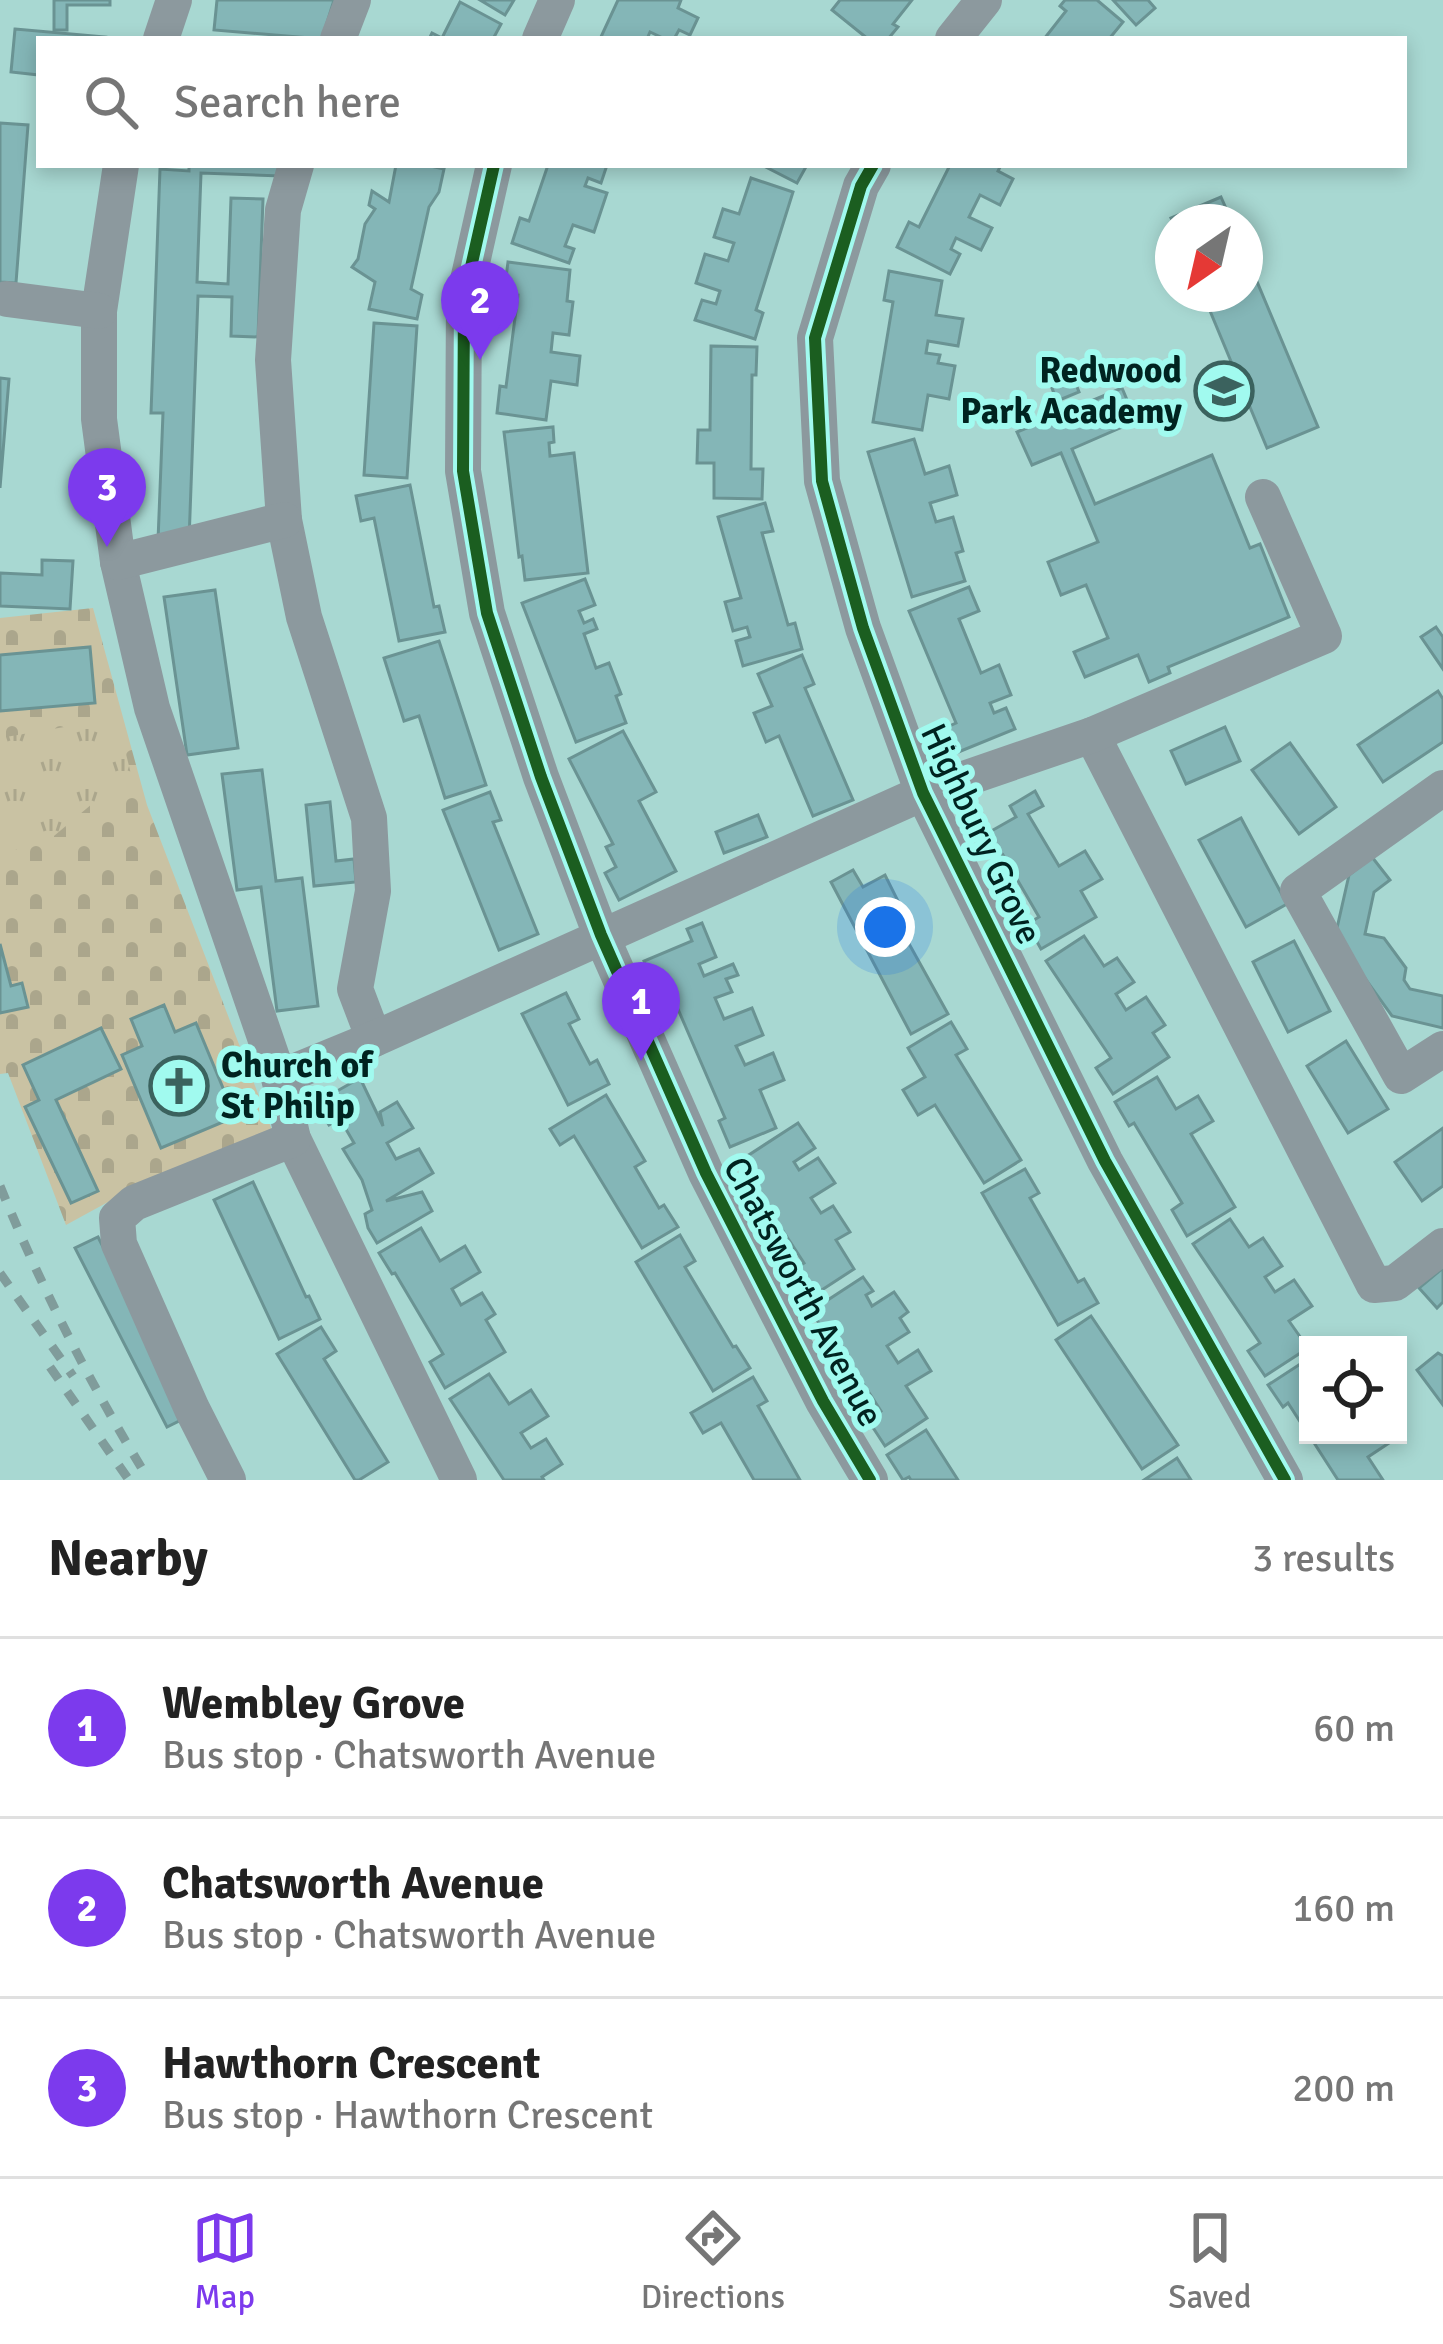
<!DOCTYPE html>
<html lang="en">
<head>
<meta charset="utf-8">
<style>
	body { margin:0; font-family:Signika,sans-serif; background:#f2f2f2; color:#222 }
	.controls { position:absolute; right:36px; bottom:36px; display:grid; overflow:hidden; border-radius:0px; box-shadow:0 6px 18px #0003 }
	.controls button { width:108px; height:108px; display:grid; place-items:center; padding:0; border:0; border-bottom:3px solid #e0e0e0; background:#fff; color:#222; font:60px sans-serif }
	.compass { position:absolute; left:1155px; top:204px; width:108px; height:108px; border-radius:50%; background:#fff; box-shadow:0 6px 18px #0003; rotate:214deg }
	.you { position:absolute; left:885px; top:927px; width:42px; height:42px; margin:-30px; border:9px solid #fff; border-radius:50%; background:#1a73e8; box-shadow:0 0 0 18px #1a73e833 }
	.badge { display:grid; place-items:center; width:78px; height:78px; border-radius:50%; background:#7c3aed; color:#fff; font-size:39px; font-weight:700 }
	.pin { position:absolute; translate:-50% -99px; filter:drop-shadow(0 3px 6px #0008) }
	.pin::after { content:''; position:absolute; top:63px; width:42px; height:36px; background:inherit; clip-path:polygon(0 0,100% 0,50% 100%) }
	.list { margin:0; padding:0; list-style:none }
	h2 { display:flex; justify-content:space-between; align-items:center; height:156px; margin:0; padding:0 48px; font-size:51px }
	h2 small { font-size:39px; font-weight:400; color:#767676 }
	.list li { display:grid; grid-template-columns:78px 1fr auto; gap:36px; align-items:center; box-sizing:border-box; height:180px; padding:0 48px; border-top:3px solid #e0e0e0 }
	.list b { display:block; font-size:45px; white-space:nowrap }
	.list p { margin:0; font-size:39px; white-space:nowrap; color:#767676 }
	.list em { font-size:39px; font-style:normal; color:#767676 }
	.icon { flex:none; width:66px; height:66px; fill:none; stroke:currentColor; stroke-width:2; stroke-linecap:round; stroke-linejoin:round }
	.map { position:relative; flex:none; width:1443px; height:1480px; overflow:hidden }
	.search { position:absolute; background:#fff; box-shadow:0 6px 18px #0003; left:36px; right:36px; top:36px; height:132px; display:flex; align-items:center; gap:30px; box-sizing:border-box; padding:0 42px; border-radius:0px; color:#767676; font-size:45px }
	.sheet { height:696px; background:#fff }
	nav { display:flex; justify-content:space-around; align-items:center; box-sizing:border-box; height:168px; border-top:3px solid #e0e0e0; background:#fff; font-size:33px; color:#767676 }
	nav a { display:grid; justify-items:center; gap:6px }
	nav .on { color:#7c3aed }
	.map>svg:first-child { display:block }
	.cemetery { fill:url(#cemetery-stones) }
	.park { fill:url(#park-tufts) }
	.building { fill:#84b6b7; stroke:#6a9393; stroke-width:3 }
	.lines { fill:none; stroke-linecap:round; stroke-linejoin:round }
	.minor { stroke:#8c999e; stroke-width:36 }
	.rail { stroke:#809c9b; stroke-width:9; stroke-dasharray:15 15; stroke-linecap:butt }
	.cycleway-casing { stroke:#a1faef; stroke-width:20 }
	.cycleway { stroke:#1b5e20; stroke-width:12 }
	.labels { text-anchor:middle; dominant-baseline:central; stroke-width:12; stroke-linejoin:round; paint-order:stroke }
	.poi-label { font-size:36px; font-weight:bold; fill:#002320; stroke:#a1faef; text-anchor:end }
	.street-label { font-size:36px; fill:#002320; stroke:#a1faef }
</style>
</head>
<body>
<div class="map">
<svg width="1443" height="1480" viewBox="0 0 1443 1480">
	<defs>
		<pattern id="cemetery-stones" width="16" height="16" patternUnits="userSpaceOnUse" patternTransform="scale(3)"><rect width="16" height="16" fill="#c9c2a3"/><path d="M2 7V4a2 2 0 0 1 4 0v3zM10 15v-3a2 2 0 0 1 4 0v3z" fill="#aba68c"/></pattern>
		<pattern id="park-tufts" width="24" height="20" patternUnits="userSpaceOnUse" patternTransform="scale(3)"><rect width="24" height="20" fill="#c9c2a3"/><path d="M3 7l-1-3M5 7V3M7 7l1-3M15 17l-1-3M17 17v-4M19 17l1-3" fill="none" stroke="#aba68c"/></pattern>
	</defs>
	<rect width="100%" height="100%" fill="#a8d8d2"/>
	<polygon class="cemetery" points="93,608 147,805 272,1130 119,1196 66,1225 8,1073 0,1074 0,618"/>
	<polygon class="park" points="117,718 133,782 105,793 48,841 18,850 0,843 0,738"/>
	<g class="building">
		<polygon points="54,0 110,0 110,5 67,5 67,30 54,30"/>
		<polygon points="217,0 334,0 322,39 214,30"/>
		<polygon points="480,0 514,0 505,15"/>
		<polygon points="618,0 681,0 678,8 698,18 690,35 679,30 674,39 665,39 650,32 647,39 600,39"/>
		<polygon points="840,0 912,0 893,24 898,27 888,39 868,39 832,10"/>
		<polygon points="1065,0 1097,0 1123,22 1109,39 1044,39 1066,11 1060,6"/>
		<polygon points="1113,0 1148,0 1155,8 1136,25"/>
		<polygon points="460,2 501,24 493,39 429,39 432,33 442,38"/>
		<polygon points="15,29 106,37 106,39 39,39 39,75 11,72"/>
		<polygon points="0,123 28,125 16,283 0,282"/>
		<polygon points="189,165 280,165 280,176 201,173 197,282 228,284 231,198 263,199 258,337 231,336 232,297 198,296 189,541 158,541 163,413 151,413 160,169 189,171"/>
		<polygon points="396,165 426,165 444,169 439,192 429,207 411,289 422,295 417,319 369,309 375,282 352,267 358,259 365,224 375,209 369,205 372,191 389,202"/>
		<polygon points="548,165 607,165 601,183 588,178 585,186 607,193 594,232 573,225 565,246 574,249 569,263 512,243 520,218 529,221"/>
		<polygon points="762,165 807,165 797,183"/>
		<polygon points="950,165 1001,165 998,171 1013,179 1000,205 980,195 969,217 992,228 981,250 956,238 951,249 960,254 950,274 897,247 909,222 919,227"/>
		<polygon points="751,178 793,192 756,310 763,313 755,339 695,320 702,300 716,304 720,291 696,283 705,254 728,261 734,243 714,237 723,209 739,214"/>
		<polygon points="1221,197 1232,222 1173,222 1171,218"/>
		<polygon points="1245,253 1318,427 1267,448 1203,294 1245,294"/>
		<polygon points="508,262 570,270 567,301 573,302 569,335 553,333 551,352 580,356 577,385 551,381 546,420 497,413 500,386 506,387 518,295 504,293"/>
		<polygon points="889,271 942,281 936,315 963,319 958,346 928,341 926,353 940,355 938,363 955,366 949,399 928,395 922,430 873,422 893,302 884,300"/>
		<polygon points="374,323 417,326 407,478 364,475"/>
		<polygon points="711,346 757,347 756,375 752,375 751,469 763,469 762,499 714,498 714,463 697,463 698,430 710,430"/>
		<polygon points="1070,369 1079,392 1057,401 1048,378"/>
		<polygon points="0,378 9,379 0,488"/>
		<polygon points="1122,388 1136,421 1072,449 1095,504 1212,455 1250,548 1260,544 1289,617 1168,667 1170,673 1149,682 1138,655 1085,677 1074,652 1108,638 1086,585 1061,595 1048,562 1098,542 1061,453 1032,465 1017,432"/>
		<polygon points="553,427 554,442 549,443 550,456 574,453 588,573 525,580 522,556 519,557 504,432"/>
		<polygon points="914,439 925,474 949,466 957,495 930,503 936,522 953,517 963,551 956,553 965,581 912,597 868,452"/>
		<polygon points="410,485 434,607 439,606 445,632 399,641 374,518 361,521 356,496"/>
		<polygon points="765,503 773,531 762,533 788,625 795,623 802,649 743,666 736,641 750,637 747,627 733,631 725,602 741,598 718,517"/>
		<polygon points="42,560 73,561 70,609 0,606 0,573 42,575"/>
		<polygon points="585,579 595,605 579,611 584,623 593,619 597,629 584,634 596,668 609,663 621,694 616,696 626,723 576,742 522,603"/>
		<polygon points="969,587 979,611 959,619 981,673 999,665 1011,695 990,703 994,713 1006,708 1015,729 956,753 945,728 956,723 909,611"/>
		<polygon points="215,590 238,748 187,755 164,597"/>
		<polygon points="1436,627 1443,637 1443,669 1421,637"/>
		<polygon points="439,641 486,785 445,798 419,716 404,721 384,658"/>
		<polygon points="90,647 95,703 0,711 0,655"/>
		<polygon points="802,655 814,684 805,688 853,800 813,816 779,736 766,742 754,713 772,706 758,674"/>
		<polygon points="1438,691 1443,699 1443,742 1383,782 1358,745"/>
		<polygon points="1225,727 1240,761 1186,784 1171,751"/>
		<polygon points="623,731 656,792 639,801 676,871 619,900 605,873 616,867 606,847 613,844 569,759"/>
		<polygon points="1290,743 1336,807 1299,834 1252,770"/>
		<polygon points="262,770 276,881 302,878 318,1006 277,1011 261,887 237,890 222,774"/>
		<polygon points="1035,791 1043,806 1028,814 1059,866 1085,851 1102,879 1081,891 1096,917 1041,949 1027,924 1039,917 1003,855 1000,857 986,834 1016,817 1010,806"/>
		<polygon points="490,792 501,820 493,822 538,934 499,950 443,810"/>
		<polygon points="330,802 336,861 354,859 356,882 314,886 306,805"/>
		<polygon points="758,815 767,837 724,853 716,832"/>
		<polygon points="1241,818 1287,904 1246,927 1199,840"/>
		<polygon points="1372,857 1390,880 1374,892 1365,934 1384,938 1406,968 1404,980 1410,989 1443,996 1443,1028 1392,1016 1335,937 1349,875"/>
		<polygon points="853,870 863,887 885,875 898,901 888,906 948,1014 911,1034 831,882"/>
		<polygon points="702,923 716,957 699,964 704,976 733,964 738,975 726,979 732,992 715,998 724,1019 752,1008 763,1035 736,1046 745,1065 773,1053 784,1080 760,1090 776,1128 730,1147 719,1121 725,1118 668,986 656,991 644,961 692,941 687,929"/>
		<polygon points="1084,936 1104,966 1117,958 1134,982 1116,994 1126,1010 1146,997 1165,1025 1153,1033 1169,1057 1113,1094 1096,1068 1111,1058 1046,961"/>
		<polygon points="1294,941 1330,1011 1288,1032 1253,962"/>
		<polygon points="0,944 11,986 22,983 28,1007 0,1013"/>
		<polygon points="566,993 579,1019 569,1024 590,1064 597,1060 609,1084 568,1105 522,1014"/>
		<polygon points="164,1005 175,1032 196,1023 235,1117 161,1148 122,1055 142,1046 131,1019"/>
		<polygon points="951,1022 967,1049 956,1055 1021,1160 984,1183 935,1105 918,1115 903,1090 925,1077 908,1048"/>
		<polygon points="101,1028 121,1069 56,1100 98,1191 71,1203 25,1107 39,1100 23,1065"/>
		<polygon points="1346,1041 1388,1109 1348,1133 1307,1066"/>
		<polygon points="1157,1077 1176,1109 1198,1096 1213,1121 1191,1134 1235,1207 1187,1236 1172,1210 1182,1203 1134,1123 1129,1126 1115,1102"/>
		<polygon points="360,1078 383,1126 380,1112 397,1102 413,1128 387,1143 396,1159 419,1149 433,1173 386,1201 422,1192 432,1211 377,1243 368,1228 365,1214 372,1210 362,1180 343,1149 354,1143 340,1119 329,1125 316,1103"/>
		<polygon points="606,1095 645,1161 635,1167 659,1208 664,1205 678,1227 642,1248 574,1136 560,1145 550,1129"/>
		<polygon points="798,1123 815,1148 794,1162 799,1170 818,1158 835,1183 811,1198 821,1213 833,1206 850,1232 836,1240 854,1269 808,1299 790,1272 804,1263 738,1162"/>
		<polygon points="1443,1128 1443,1186 1422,1201 1395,1162"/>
		<polygon points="1025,1169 1039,1193 1030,1198 1078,1282 1084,1279 1098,1303 1058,1325 982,1193"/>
		<polygon points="253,1182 306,1297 309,1296 320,1319 279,1339 214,1200"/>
		<polygon points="1230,1219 1249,1247 1263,1238 1282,1266 1265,1277 1275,1292 1294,1280 1312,1306 1289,1321 1308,1348 1265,1376 1248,1351 1260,1343 1193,1244"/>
		<polygon points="421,1228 440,1261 465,1246 480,1272 452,1289 461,1305 482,1293 495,1314 486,1320 505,1352 445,1388 430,1362 443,1354 395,1273 392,1274 379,1253"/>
		<polygon points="680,1235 695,1261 685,1267 733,1347 736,1346 750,1368 713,1391 636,1262"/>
		<polygon points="98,1237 189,1416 167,1427 75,1248"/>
		<polygon points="1443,1268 1443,1302 1437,1308 1419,1288"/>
		<polygon points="863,1277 873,1291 866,1295 872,1306 894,1292 908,1312 900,1318 909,1332 887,1346 898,1363 918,1350 931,1371 906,1386 927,1418 885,1446 868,1420 881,1411 829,1331 826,1334 811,1311"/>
		<polygon points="1091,1316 1178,1445 1142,1469 1056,1340"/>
		<polygon points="321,1327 336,1351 324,1359 388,1462 359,1480 355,1480 277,1354"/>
		<polygon points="1438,1353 1443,1356 1443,1405 1417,1370"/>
		<polygon points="1308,1359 1308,1434 1288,1403 1283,1407 1268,1385"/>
		<polygon points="489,1374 509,1404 531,1390 548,1416 521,1433 531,1448 546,1439 562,1464 542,1477 544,1480 504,1480 450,1399"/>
		<polygon points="753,1377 767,1401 758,1406 800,1480 754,1480 721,1423 703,1433 691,1413"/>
		<polygon points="926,1430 958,1480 911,1480 909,1477 903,1480 887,1455"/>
		<polygon points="1309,1435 1384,1435 1389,1443 1368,1457 1383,1480 1338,1480"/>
		<polygon points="1177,1458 1191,1480 1144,1480"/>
	</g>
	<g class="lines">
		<g class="minor">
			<polyline points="161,39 174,0"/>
			<polyline points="338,39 353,0"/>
			<polyline points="540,39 557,0"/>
			<polyline points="953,39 984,0"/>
			<polyline points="121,165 99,311 99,419 118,562 152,708 279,1078 293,1139 459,1480"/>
			<polyline points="296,165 283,210 273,360 284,520 304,617 369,818 373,891 355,989 374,1039"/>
			<polyline points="494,165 464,298 463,471 487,613 541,777 601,935 706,1173 823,1401 870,1480"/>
			<polyline points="873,165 861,186 815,338 822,481 863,628 923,793 1105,1161 1285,1480"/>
			<polyline points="7,299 99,311"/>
			<polyline points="118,562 284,520"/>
			<polyline points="1092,735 1374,1285 1395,1283 1443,1246"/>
			<polyline points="1443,788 1298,891 1401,1076 1443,1049"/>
			<polyline points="279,1078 374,1039 923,793 1092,735 1324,636 1263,497"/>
			<polyline points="228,1480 192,1409 119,1244 117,1218 134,1203 293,1139"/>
		</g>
		<g class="rail">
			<path d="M0,1186C42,1289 91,1386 149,1480"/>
			<polyline points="0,1273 73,1376"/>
			<polyline points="50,1367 129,1480"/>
		</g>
		<defs>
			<g id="cycleway">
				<polyline points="494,165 464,298 463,471 487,613 541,777 601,935 706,1173 823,1401 870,1480"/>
				<polyline points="873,165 861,186 815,338 822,481 863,628 923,793 1105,1161 1285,1480"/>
			</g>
		</defs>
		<use href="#cycleway" class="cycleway-casing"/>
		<use href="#cycleway" class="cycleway"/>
	</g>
	<defs>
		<symbol id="school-ring" viewBox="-11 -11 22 22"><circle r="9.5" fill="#a1faef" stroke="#3b625e" stroke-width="1.5"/><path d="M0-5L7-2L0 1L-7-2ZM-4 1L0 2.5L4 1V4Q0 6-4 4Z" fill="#3b625e"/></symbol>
		<symbol id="church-ring" viewBox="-11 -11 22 22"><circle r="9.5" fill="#a1faef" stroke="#3b625e" stroke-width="1.5"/><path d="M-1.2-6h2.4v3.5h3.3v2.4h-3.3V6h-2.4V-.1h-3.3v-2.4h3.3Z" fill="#3b625e"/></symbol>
	</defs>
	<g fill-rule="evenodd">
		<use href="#school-ring" x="1191" y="358" width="66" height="66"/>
		<use href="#church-ring" x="146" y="1053" width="66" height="66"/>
	</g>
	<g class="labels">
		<g class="poi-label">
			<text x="1182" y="370">Redwood<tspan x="1182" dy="41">Park Academy</tspan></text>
			<text x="221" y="1065" text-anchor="start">Church of<tspan x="221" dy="41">St Philip</tspan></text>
		</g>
		<g class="street-label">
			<text transform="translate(981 834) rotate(65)">Highbury Grove</text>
			<text transform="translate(803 1292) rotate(62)">Chatsworth Avenue</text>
		</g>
	</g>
</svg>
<div class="controls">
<button><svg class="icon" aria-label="locate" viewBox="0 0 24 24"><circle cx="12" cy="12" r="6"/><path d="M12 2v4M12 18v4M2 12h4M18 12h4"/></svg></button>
</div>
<svg class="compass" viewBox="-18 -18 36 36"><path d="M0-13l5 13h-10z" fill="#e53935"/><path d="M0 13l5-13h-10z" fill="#767676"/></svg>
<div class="you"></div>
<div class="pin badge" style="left:641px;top:1061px">1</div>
<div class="pin badge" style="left:480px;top:360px">2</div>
<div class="pin badge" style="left:107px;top:547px">3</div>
<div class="search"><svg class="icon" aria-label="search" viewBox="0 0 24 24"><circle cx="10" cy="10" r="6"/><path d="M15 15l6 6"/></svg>Search here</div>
</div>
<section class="sheet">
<h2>Nearby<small>3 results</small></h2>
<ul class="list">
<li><span class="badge">1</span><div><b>Wembley Grove</b><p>Bus stop · Chatsworth Avenue</p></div><em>60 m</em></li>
<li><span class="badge">2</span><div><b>Chatsworth Avenue</b><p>Bus stop · Chatsworth Avenue</p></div><em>160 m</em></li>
<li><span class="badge">3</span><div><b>Hawthorn Crescent</b><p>Bus stop · Hawthorn Crescent</p></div><em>200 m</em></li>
</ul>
</section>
<nav>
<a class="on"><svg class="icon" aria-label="map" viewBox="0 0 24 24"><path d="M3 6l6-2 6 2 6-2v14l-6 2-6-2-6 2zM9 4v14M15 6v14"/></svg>Map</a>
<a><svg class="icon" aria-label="directions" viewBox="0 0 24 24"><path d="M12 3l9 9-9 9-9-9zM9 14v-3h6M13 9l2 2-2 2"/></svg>Directions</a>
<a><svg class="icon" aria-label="saved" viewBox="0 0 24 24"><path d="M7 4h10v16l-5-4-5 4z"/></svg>Saved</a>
</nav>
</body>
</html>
